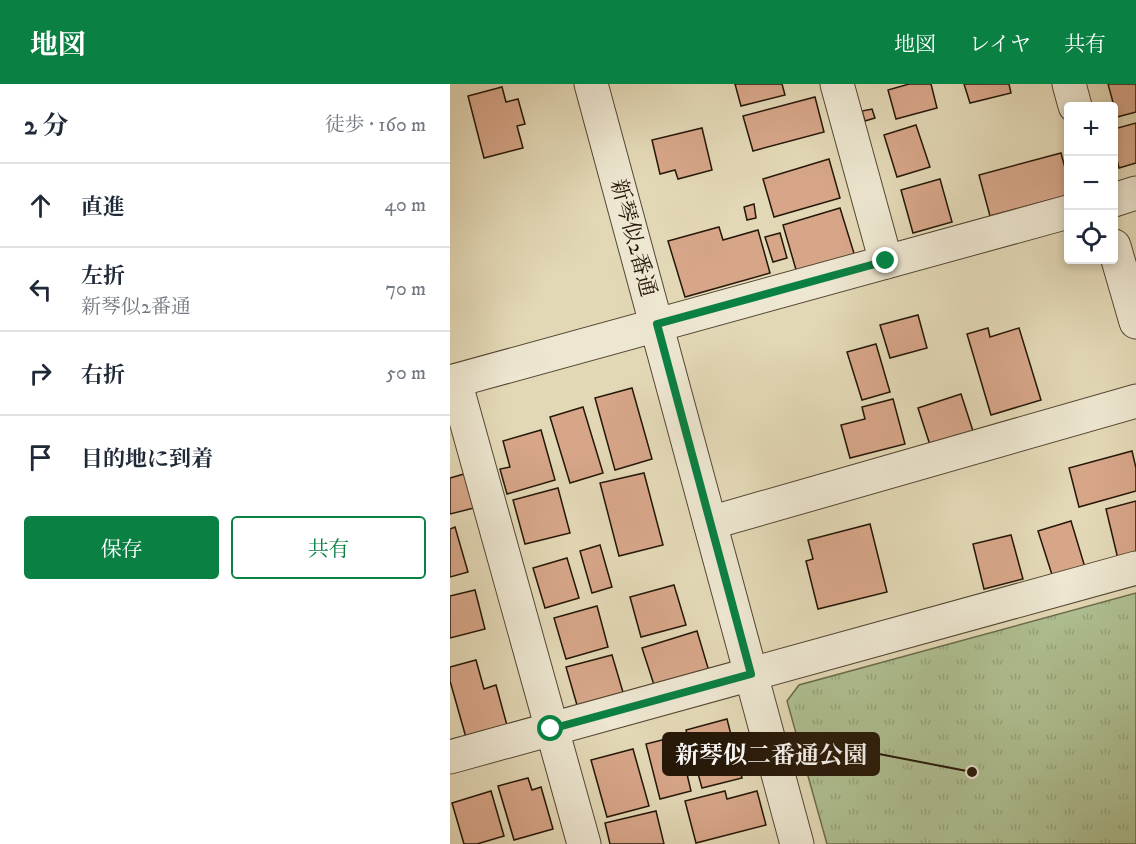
<!DOCTYPE html>
<html lang="ja">
<head>
<meta charset="utf-8">
<style>
	body { margin:0; font-family:"IM FELL DW Pica","Noto Serif JP",serif; background:#f2f2f3; color:#1f2937 }
	.controls { position:absolute; right:18px; top:18px; display:grid; overflow:hidden; border-radius:6px; box-shadow:0 3px 9px #0003 }
	.controls button { width:54px; height:54px; display:grid; place-items:center; padding:0; border:0; border-bottom:2px solid #e0e1e3; background:#fff; color:#1f2937; font:30px sans-serif }
	.stop { position:absolute; width:18px; height:18px; margin:-14px; border:4px solid #0b8043; border-radius:50%; background:#fff }
	.stop.end { background:#0b8043; border-color:#fff; box-shadow:0 2px 6px #0008 }
	.list { margin:0; padding:0; list-style:none }
	h2 { display:flex; justify-content:space-between; align-items:center; height:78px; margin:0; padding:0 24px; font-size:26px }
	h2 small { font-size:20px; font-weight:400; color:#747a83 }
	.list li { display:grid; grid-template-columns:39px 1fr auto; gap:18px; align-items:center; box-sizing:border-box; height:84px; padding:0 24px; border-top:2px solid #e0e1e3 }
	.list b { display:block; font-size:22px; white-space:nowrap }
	.list p { margin:0; font-size:20px; white-space:nowrap; color:#747a83 }
	.list em { font-size:20px; font-style:normal; color:#747a83 }
	.actions { display:flex; gap:12px; padding:18px 24px }
	.actions a { flex:1; padding:14px 0; border:2px solid #0b8043; border-radius:6px; text-align:center; font-size:21px; color:#0b8043 }
	.actions .main { background:#0b8043; color:#fff }
	.icon { flex:none; width:33px; height:33px; fill:none; stroke:currentColor; stroke-width:2; stroke-linecap:round; stroke-linejoin:round }
	.map { position:relative; flex:none; width:686px; height:760px; overflow:hidden }
	header { display:flex; align-items:center; gap:36px; box-sizing:border-box; height:84px; padding:0 30px; background:#0b8043; color:#fff }
	header strong { font-size:28px }
	nav { display:flex; gap:33px; margin-inline-start:auto; font-size:21px }
	main { display:flex }
	aside { flex:1; background:#fff }
	.map>svg:first-child { display:block }
	.grass { fill:url(#grass-tufts); stroke:#6a6c4c; stroke-width:1.5 }
	.building { fill:#d7a689; stroke:#251707; stroke-width:1.5 }
	.lines { fill:none; stroke-linecap:round; stroke-linejoin:round }
	.street-casing { stroke:#544733; stroke-width:35 }
	.street { stroke:#ede6d0; stroke-width:33 }
	.route { stroke:#0b8043; stroke-width:8 }
	.labels { text-anchor:middle; dominant-baseline:central; stroke-width:4.5; stroke-linejoin:round; paint-order:stroke }
	.street-label { font-size:22px; fill:#251707; stroke:#ede6d0 }
	.leader { fill:none; stroke:#251707; stroke-width:2 }
	.callout-dot { fill:#251707; stroke:#ede6d0; stroke-width:2 }
	.callout { fill:#251707; stroke:#251707; stroke-width:2 }
	.callout-label { font-size:24px; text-anchor:middle; font-weight:bold; fill:#fff }
</style>
</head>
<body>
<header>
<strong>地図</strong>
<nav><a>地図</a><a>レイヤ</a><a>共有</a></nav>
</header>
<main>
<aside>
<h2>2 分<small>徒歩 · 160 m</small></h2>
<ul class="list">
<li><svg class="icon" aria-label="ahead" viewBox="0 0 24 24"><path d="M12 20V5M6 11l6-6 6 6"/></svg><div><b>直進</b></div><em>40 m</em></li>
<li><svg class="icon" aria-label="left" viewBox="0 0 24 24"><path d="M17 20v-9H6M10 6l-5 5 5 5"/></svg><div><b>左折</b><p>新琴似2番通</p></div><em>70 m</em></li>
<li><svg class="icon" aria-label="right" viewBox="0 0 24 24"><path d="M7 20v-9h11M14 6l5 5-5 5"/></svg><div><b>右折</b></div><em>50 m</em></li>
<li><svg class="icon" aria-label="arrive" viewBox="0 0 24 24"><path d="M6 21V4h12l-3 4 3 4H6"/></svg><div><b>目的地に到着</b></div></li>
</ul>
<div class="actions"><a class="main">保存</a><a>共有</a></div>
</aside>
<div class="map">
<svg width="686" height="760" viewBox="0 0 686 760">
	<defs>
		<pattern id="grass-tufts" width="24" height="20" patternUnits="userSpaceOnUse" patternTransform="scale(1.5)"><rect width="24" height="20" fill="#afc092"/><path d="M3 7l-1-3M5 7V3M7 7l1-3M15 17l-1-3M17 17v-4M19 17l1-3" fill="none" stroke="#96a47c"/></pattern>
	</defs>
	<rect width="100%" height="100%" fill="#e3d8b6"/>
	<filter id="stains"><feTurbulence type="fractalNoise" baseFrequency=".00333" numOctaves="4"/><feColorMatrix values="0 0 0 0 .2 0 0 0 0 .09 0 0 0 0 .02 0 0 0 .5 -.17"/></filter>
	<radialGradient id="worn" r=".72"><stop offset=".6" stop-color="#630" stop-opacity="0"/><stop offset="1" stop-color="#630" stop-opacity=".3"/></radialGradient>
	<polygon class="grass" points="686,509 686,760 377,760 337,617 349,601"/>
	<g class="building">
		<polygon points="285,0 332,0 335,11 291,22"/>
		<polygon points="459,0 481,0 487,24 446,35 438,6"/>
		<polygon points="514,0 559,0 561,9 520,19"/>
		<polygon points="658,0 686,0 686,28 667,33"/>
		<polygon points="52,3 56,18 68,15 75,40 67,42 73,64 34,74 18,12"/>
		<polygon points="365,13 374,48 303,67 293,32"/>
		<polygon points="422,25 425,34 415,37 412,27"/>
		<polygon points="686,39 686,79 669,84 664,64 664,45"/>
		<polygon points="466,41 480,83 447,93 434,51"/>
		<polygon points="252,44 262,86 228,95 225,86 210,90 202,56"/>
		<polygon points="611,69 618,95 618,111 540,132 529,91"/>
		<polygon points="379,75 390,114 324,133 313,95"/>
		<polygon points="490,95 502,138 463,149 451,106"/>
		<polygon points="304,120 306,134 297,136 294,123"/>
		<polygon points="390,124 407,179 349,196 333,141"/>
		<polygon points="269,143 273,156 308,146 320,189 235,213 218,157"/>
		<polygon points="330,149 337,174 323,178 315,153"/>
		<polygon points="468,231 477,264 440,274 430,241"/>
		<polygon points="538,244 540,253 569,244 591,316 541,331 517,250"/>
		<polygon points="426,260 440,308 412,316 397,268"/>
		<polygon points="182,304 202,375 165,386 145,314"/>
		<polygon points="511,310 523,347 480,361 468,324"/>
		<polygon points="443,315 455,360 400,374 391,341 415,335 412,323"/>
		<polygon points="133,323 153,389 120,399 100,333"/>
		<polygon points="91,346 105,396 57,410 50,385 60,383 53,357"/>
		<polygon points="682,367 686,384 686,407 629,423 619,384"/>
		<polygon points="194,389 213,461 169,472 150,399"/>
		<polygon points="14,390 24,424 0,430 0,394"/>
		<polygon points="108,404 120,449 75,460 63,416"/>
		<polygon points="686,417 686,471 668,475 656,425"/>
		<polygon points="621,437 637,490 605,500 588,447"/>
		<polygon points="420,440 437,508 368,525 356,477 363,475 358,456"/>
		<polygon points="5,443 18,488 0,493 0,445"/>
		<polygon points="561,451 573,495 534,505 523,460"/>
		<polygon points="150,461 162,503 142,509 130,467"/>
		<polygon points="117,474 129,514 95,524 83,484"/>
		<polygon points="224,501 236,541 191,553 180,513"/>
		<polygon points="25,506 35,545 0,554 0,512"/>
		<polygon points="147,522 158,563 116,575 104,534"/>
		<polygon points="247,547 261,594 207,610 192,564"/>
		<polygon points="162,571 175,615 129,628 116,583"/>
		<polygon points="26,576 34,605 46,601 58,645 17,657 0,597 0,583"/>
		<polygon points="277,635 292,694 252,704 236,646"/>
		<polygon points="228,652 241,707 210,715 196,660"/>
		<polygon points="183,665 199,722 157,733 141,676"/>
		<polygon points="78,694 82,706 91,703 103,745 64,756 48,702"/>
		<polygon points="41,707 54,752 27,760 14,760 2,719"/>
		<polygon points="275,707 277,715 307,707 316,741 246,759 235,717"/>
		<polygon points="206,727 214,760 160,760 155,739"/>
	</g>
	<g class="lines">
		<defs>
			<g id="street">
				<polyline points="141,0 347,760"/>
				<polyline points="387,0 436,178"/>
				<polyline points="619,0 625,22"/>
				<polyline points="664,116 686,109"/>
				<polyline points="664,162 686,238"/>
				<polyline points="5,297 134,760"/>
				<polyline points="0,298 618,128"/>
				<polyline points="260,439 686,317"/>
				<polyline points="0,673 686,484"/>
			</g>
		</defs>
		<use href="#street" class="street-casing"/>
		<use href="#street" class="street"/>
	</g>
	<g class="lines">
		<polyline class="route" points="101,645 301,590 207,240 436,177"/>
	</g>
	<g class="labels">
		<g class="street-label">
			<text transform="translate(183 154) rotate(75)">新琴似2番通</text>
		</g>
	</g>
	<path class="leader" d="M522 688L429 670"/>
	<circle class="callout-dot" cx="522" cy="688" r="6"/>
	<rect class="callout" x="213" y="649" width="216" height="42" rx="6"/>
	<g class="callout-label">
		<text x="321" y="679">新琴似二番通公園</text>
	</g>
	<rect width="100%" height="100%" filter="url(#stains)"/>
	<rect width="100%" height="100%" fill="url(#worn)"/>
</svg>
<div class="controls">
<button>+</button>
<button>−</button>
<button><svg class="icon" aria-label="locate" viewBox="0 0 24 24"><circle cx="12" cy="12" r="6"/><path d="M12 2v4M12 18v4M2 12h4M18 12h4"/></svg></button>
</div>
<div class="stop" style="left:101px;top:645px"></div>
<div class="stop end" style="left:436px;top:177px"></div>
</div>
</main>
</body>
</html>
